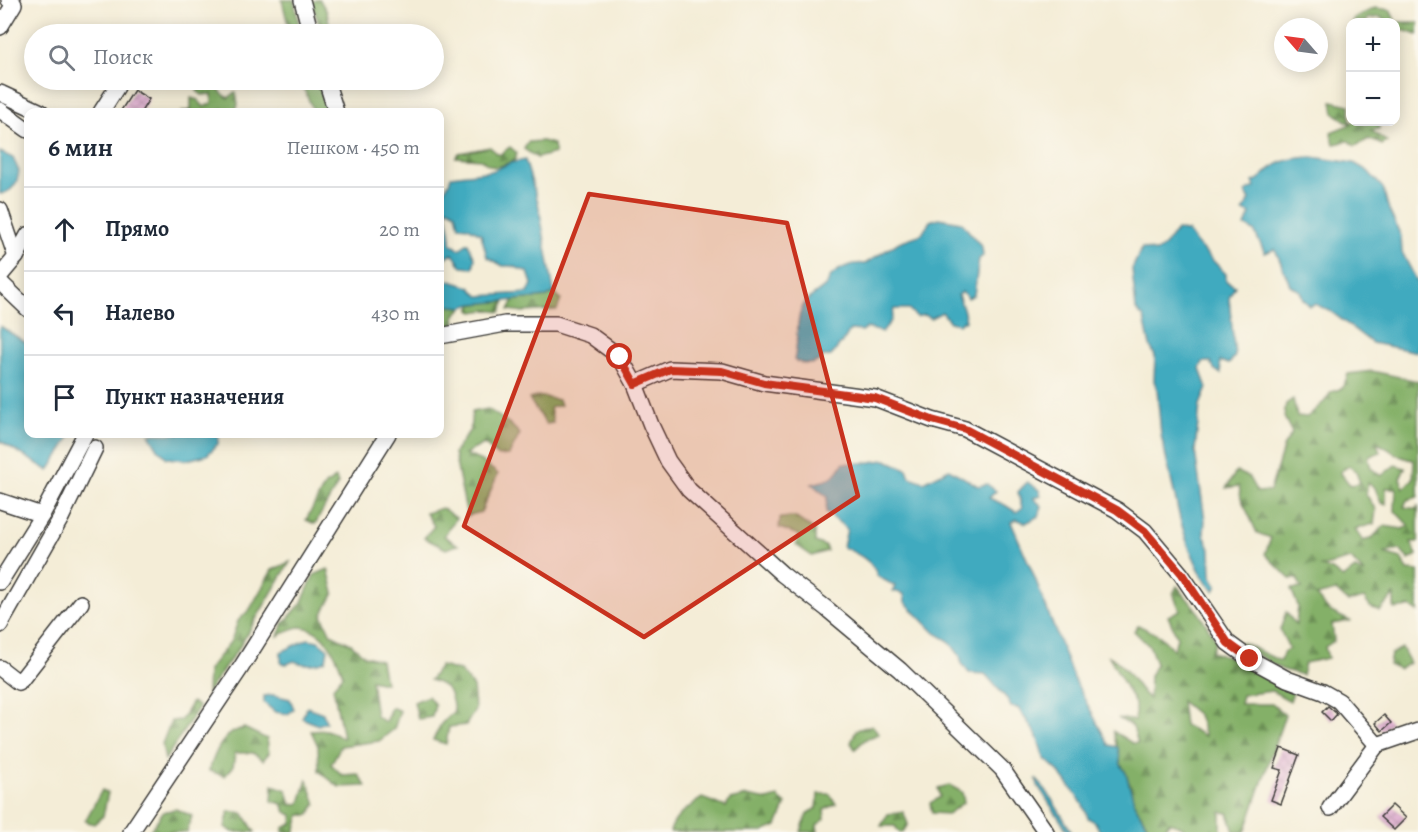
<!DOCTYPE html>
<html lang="ru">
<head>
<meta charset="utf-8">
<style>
	body { margin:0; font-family:Alegreya,serif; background:#f6f6f7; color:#1f2937 }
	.controls { position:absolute; right:18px; top:18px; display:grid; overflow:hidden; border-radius:12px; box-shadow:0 3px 15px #0003 }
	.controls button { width:54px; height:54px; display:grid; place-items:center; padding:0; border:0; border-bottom:2px solid #e0e1e3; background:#fff; color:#1f2937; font:30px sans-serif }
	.compass { position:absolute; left:1274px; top:18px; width:54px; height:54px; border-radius:50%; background:#fff; box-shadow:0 3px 15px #0003; rotate:298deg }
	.stop { position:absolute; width:18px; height:18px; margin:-14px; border:4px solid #c8321e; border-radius:50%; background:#fff }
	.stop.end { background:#c8321e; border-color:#fff; box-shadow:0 2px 6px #0008 }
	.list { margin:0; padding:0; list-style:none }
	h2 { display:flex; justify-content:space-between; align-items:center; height:78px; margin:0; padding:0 24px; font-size:26px }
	h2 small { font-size:20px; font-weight:400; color:#747a83 }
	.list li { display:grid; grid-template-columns:39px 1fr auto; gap:18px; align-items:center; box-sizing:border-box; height:84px; padding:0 24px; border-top:2px solid #e0e1e3 }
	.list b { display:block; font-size:22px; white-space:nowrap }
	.list em { font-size:20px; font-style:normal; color:#747a83 }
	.icon { flex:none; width:33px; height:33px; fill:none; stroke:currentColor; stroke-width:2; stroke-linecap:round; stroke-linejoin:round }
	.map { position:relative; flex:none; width:1418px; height:832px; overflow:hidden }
	.search { position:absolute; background:#fff; box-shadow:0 3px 15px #0003; left:24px; top:24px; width:420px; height:66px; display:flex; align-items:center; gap:15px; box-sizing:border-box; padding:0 21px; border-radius:33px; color:#747a83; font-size:22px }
	.panel { position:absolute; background:#fff; box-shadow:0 3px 15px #0003; left:24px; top:108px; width:420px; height:330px; border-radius:12px }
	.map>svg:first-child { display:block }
	.forest { fill:url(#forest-firs); stroke:#506642; stroke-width:1.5; fill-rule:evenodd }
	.water { fill:#40aabf; stroke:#2e636e; stroke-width:1.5 }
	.building { fill:url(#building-cross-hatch) }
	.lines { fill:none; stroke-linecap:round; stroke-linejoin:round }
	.minor-casing { stroke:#3c3b38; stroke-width:18 }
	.minor { stroke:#fff; stroke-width:15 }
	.route { stroke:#c8321e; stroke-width:8 }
	.marked { fill:#c8321e; fill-opacity:0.2; stroke:#c8321e; stroke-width:4.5; stroke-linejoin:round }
</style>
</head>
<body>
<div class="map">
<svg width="1418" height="832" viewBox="0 0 1418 832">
	<defs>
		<pattern id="forest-firs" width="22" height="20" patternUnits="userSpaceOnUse" patternTransform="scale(1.5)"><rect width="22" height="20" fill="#84b067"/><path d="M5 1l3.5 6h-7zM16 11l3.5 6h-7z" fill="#6b8e54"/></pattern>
		<pattern id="building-cross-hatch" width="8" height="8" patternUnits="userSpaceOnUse" patternTransform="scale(1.5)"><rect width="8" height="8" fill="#e0b2d1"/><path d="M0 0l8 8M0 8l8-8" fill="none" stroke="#c098b3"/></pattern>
	</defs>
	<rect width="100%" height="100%" fill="#fbf7ec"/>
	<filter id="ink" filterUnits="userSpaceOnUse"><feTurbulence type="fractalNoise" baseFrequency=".0167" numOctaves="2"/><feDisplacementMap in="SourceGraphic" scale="12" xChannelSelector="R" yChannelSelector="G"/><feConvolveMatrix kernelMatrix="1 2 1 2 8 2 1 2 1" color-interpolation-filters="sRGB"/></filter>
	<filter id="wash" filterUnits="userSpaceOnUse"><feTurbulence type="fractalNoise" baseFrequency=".008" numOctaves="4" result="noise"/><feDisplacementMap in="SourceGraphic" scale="24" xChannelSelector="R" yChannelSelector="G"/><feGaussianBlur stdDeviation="1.35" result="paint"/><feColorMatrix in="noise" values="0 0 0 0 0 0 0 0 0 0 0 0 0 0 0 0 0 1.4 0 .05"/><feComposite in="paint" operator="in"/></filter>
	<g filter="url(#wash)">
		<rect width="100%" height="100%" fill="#f4edd7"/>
		<g class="forest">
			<polygon points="282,0 294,0 301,34 282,33 288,25"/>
			<polygon points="316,0 320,0 327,12 331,34 322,34 312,3"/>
			<polygon points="1375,8 1390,10 1396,22 1418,22 1418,35 1396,28 1396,22 1388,22 1380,17 1367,19 1367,22 1352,22 1354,18"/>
			<polygon points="199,80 214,80 221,92 228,98 236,92 238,105 235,112 181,112 191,110 191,98 198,100 204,107 212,103 212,94 202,95 197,91"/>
			<polygon points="300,80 318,80 328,112 314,112"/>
			<polygon points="1332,101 1350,105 1350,122 1362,122 1365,125 1370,122 1381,122 1379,129 1371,130 1387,142 1382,145 1369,139 1355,146 1349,141 1334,144 1331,132 1351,124 1334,113"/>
			<polygon points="542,141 553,144 555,153 537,158 524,149 528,142"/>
			<path d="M490,147L499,155L510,147L517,153L515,160C500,166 494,172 481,159L456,157L459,153Z"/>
			<polygon points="554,292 561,300 557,310 523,312 509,310 514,300 547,297"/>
			<polygon points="505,301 501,312 486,310 474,312 470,310 473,304"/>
			<polygon points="440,305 463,307 455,315 456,327 450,326 440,319"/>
			<path d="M1372,371L1418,381V497L1407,500L1404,507L1417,509L1418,505V542H1411L1417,555L1409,560L1400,550L1384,553L1401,558L1408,570L1418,571V612L1411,607L1394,609V595L1380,611L1370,607L1364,598L1348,602L1336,591L1316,596L1329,611L1350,621L1332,624L1334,641L1325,647L1328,658L1305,663L1302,675L1281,669L1238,643H1243L1280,661L1284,652L1289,648L1280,630L1286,612L1296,625L1298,606L1291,589L1302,588L1297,579H1290L1265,554L1271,538L1257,533L1241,498L1239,486L1226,488L1236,472L1248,476L1257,492L1270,491L1284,445L1292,433L1284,417L1286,404L1293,399L1297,416L1307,417L1325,401L1331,392L1343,388L1348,374ZM1377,443C1391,449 1399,459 1414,460L1413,480L1404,488L1400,478L1405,468L1395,465L1381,476L1371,468L1368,457L1380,452ZM1349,466L1356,472L1360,483L1350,485L1340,472ZM1368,483L1375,488L1381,503L1386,505V488H1396L1395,511L1409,526L1403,529L1384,526L1372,538L1363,541L1355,529L1374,524L1376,510L1366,494ZM1351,559L1365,574L1355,569L1343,578L1332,570L1321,567Z"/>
			<polygon points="537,396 558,400 561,405 550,408 553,423 546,424 529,399"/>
			<polygon points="488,409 510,424 520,434 509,455 498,456 484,444 465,454 481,461 498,474 481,512 467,516 454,453 470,430 472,412"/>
			<polygon points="336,478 338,484 315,524 306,520 325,485"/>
			<polygon points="442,508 456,518 444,536 458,545 446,549 424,538 434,526 426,513"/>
			<polygon points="795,517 815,531 815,542 825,546 827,551 812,556 796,545 799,535 779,528 780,518"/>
			<polygon points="290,562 240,646 207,693 208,670 231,641 238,621 250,609 272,570"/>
			<path d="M328,569L334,593L322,615L331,634L351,644L365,656L381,660L385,683L371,680L376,716L385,722L391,707L400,711L394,729L379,741L341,746L331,764L342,775L358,774L366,786L339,787L319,771L318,746L311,731L327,730L343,738L333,687L343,675C337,655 324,628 300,627C294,627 284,633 278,636L283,624L301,604L314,575Z"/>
			<path d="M1177,586L1199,613L1216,640L1211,652L1231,657L1246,668L1263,673L1295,687L1290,701L1272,691L1242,695L1240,704H1272L1285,715L1245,832H1234L1228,813L1221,812V832H1184L1183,827L1169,822L1164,830L1150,829L1135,805L1126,773L1121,765L1113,731L1132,743H1138L1133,727L1118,718L1135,721V704L1109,656C1126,665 1135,686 1149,699L1150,676L1156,664L1150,647L1134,631L1138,625L1160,636L1174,650L1177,637L1168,616L1180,610L1173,594ZM1181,701L1198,715L1205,736L1184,725Z"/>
			<polygon points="1402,648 1410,663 1400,669 1389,665 1391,654"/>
			<path d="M440,666L460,671L473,687L475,710L466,725L449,727L446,744L433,740L441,724L454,711C451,692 450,686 430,680Z"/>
			<polygon points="428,696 435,705 432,717 418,719 414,702"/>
			<polygon points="192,702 199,707 165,760 162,744 171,721 181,720"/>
			<polygon points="872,725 879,734 866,739 855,749 851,743 856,730"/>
			<path d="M244,728L267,739L269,753L263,760L253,753H235L233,767L225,776L209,771C215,752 223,732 244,728Z"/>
			<polygon points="307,779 316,804 309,815 300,815 295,832 283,832 283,828 292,824 293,816 286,812 282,804 272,801 273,785 287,790 291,805 300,803"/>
			<polygon points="949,785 962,792 964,802 948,814 932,813 930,803 940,797 938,788"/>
			<polygon points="102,790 108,793 103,816 94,824 85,821"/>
			<polygon points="818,794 830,794 836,804 824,810 825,819 817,825 818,832 801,832 807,814 817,808"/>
			<path d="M747,796L768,800L778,797L786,804L777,826L763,832H670C673,817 690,806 702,798L726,807L730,800Z"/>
			<polygon points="176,809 192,816 187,832 149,832 163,812"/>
			<polygon points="229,811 243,813 255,832 233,832 225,827"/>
			<polygon points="903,812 908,824 903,832 899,832 895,826 881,826 888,814"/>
		</g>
		<g class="water">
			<path d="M0,152L13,158L19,171C18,183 13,192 0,194Z"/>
			<path d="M1312,157L1354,163L1368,171L1383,188L1389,210L1401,236L1402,252L1418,283V352L1372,343L1330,311L1315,304L1310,306L1303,299L1300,291L1290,285L1275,249L1265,253L1254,231L1245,226L1250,214L1243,211L1250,200L1245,192L1255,187L1253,182C1263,178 1265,172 1273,167C1284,159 1299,158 1312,157Z"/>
			<path d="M525,160L538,202L554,292L547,297L473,304L463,307L440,305V278L470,287L479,296L528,293L532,284L528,272L512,266H503L487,257L481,234L468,227L459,226L456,213L447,208C446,220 452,231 451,244L459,249L468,243L475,258L473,268L462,267L453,254L442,259L440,257V196L449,183L451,176L492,171L510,163Z"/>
			<path d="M939,218L961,222L982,247L983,256L979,259L974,295L968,298L962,292L958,295L963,308L966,321H962L959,324L950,322L942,312L931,318L924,315L916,317L909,309H894L891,321L882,332L867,328L862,331L850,330C845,340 838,347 831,356L823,357C815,366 804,365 794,360C799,342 795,327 801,310C806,296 819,294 827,284C830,280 827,280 831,276C839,268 853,262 865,264L899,242L922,234L930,221Z"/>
			<polygon points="1177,230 1187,231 1197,244 1226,274 1226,281 1235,286 1229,298 1235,356 1229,364 1220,361 1221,374 1214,369 1211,362 1203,362 1200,369 1207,388 1200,405 1195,451 1205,520 1204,534 1210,549 1211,574 1217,586 1214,591 1202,576 1188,545 1180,519 1161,435 1157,389 1154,381 1155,356 1150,346 1144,318 1136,310 1132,269 1142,248 1157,252 1164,246"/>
			<polygon points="0,326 28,344 28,434 72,434 49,471 0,441"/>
			<polygon points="149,434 219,434 218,444 207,455 187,460 167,458 158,449"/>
			<path d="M886,460L907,469L910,477L924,482L949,469L978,486L987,484L996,491L989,498L1005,505L1016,512L1022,508L1018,492L1027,482L1039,490L1041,496L1033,498L1042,506L1039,516L1026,523L1016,519L1011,522L1033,573L1073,677L1109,745L1118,747L1121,765L1126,773L1135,805L1151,832H1100L1095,822L1088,818L1082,803L1059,772L1044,758L1036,734L1018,708L1011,707L1008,700L985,674L969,673L962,664L960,656L949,641L935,633L905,602L904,594L893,591L895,586L877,576C874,561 856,553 843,547L847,529L826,512L827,497L812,484C828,480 836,478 843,463C853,465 874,461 886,460Z"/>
			<path d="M308,639L318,641L328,649L326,660C317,666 303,665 294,661L287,664L281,663V652Z"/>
			<polygon points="273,695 290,699 294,709 288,714 275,712 264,703 264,696"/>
			<polygon points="307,707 323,713 326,722 318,725 302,718"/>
			<polygon points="1036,779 1046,790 1072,832 1068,832 1038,786"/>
		</g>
		<g id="blocks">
			<g class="building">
				<polygon points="134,90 149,99 141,112 120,112"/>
				<polygon points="1328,706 1337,714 1331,721 1322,712"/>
				<polygon points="1384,715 1391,723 1382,731 1375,723"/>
				<polygon points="1281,748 1299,755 1281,804 1271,800 1282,770 1274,768"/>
				<polygon points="1392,805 1406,818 1394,830 1380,817"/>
			</g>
		</g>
	</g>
	<g filter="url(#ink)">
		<use href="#blocks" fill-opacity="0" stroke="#3c3b38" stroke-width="1.5"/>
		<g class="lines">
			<defs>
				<g id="minor">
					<polyline points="302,0 311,34"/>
					<polyline points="0,27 14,4 9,0"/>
					<polyline points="326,80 336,112"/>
					<polyline points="0,93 41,112"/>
					<polyline points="0,110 28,130"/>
					<polyline points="101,112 117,87"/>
					<polyline points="0,210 16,257"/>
					<polyline points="0,276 16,257 28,235"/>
					<polyline points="0,282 28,309"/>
					<polyline points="440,336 505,324 556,324 590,335 620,357 635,384 651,425 668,461 689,490 782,574 827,609 900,670 1002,769 1046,832"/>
					<polyline points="635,384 670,369 722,371 764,383 875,398 932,420 965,429 1117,510 1145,531 1181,574 1228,643 1250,659 1287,679 1323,692 1339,701 1377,745"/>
					<polyline points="0,501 42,515"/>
					<polyline points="0,582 42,515 85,434"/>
					<polyline points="0,625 61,518 95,448"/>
					<polyline points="0,668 18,682 21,680 81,603"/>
					<polyline points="1330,808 1377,745 1418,731"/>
					<polyline points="131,832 240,669 388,434"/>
				</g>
			</defs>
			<use href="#minor" class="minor-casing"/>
			<use href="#minor" class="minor"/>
		</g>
	</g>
	<g class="lines" filter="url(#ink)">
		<polyline class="route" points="620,357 635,384 670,369 722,371 764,383 875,398 932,420 965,429 1117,510 1145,531 1182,574 1228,643 1250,659"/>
	</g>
	<path class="marked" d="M589,194L787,223L858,496L644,637L464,526Z"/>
</svg>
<div class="controls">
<button>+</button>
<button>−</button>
</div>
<svg class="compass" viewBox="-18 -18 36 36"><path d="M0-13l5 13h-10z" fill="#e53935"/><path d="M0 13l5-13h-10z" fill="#747a83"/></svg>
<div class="stop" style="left:620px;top:357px"></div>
<div class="stop end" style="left:1250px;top:659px"></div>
<div class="search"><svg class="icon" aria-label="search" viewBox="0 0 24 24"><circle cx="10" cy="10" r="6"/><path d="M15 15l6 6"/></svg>Поиск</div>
<section class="panel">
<h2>6 мин<small>Пешком · 450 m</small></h2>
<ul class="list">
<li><svg class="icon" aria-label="ahead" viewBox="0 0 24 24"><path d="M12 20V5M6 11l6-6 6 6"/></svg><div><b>Прямо</b></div><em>20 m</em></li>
<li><svg class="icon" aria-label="left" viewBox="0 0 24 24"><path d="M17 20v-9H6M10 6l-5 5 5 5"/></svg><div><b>Налево</b></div><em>430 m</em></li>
<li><svg class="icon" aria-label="arrive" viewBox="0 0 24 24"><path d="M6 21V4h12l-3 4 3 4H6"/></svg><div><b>Пункт назначения</b></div></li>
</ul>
</section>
</div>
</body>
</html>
